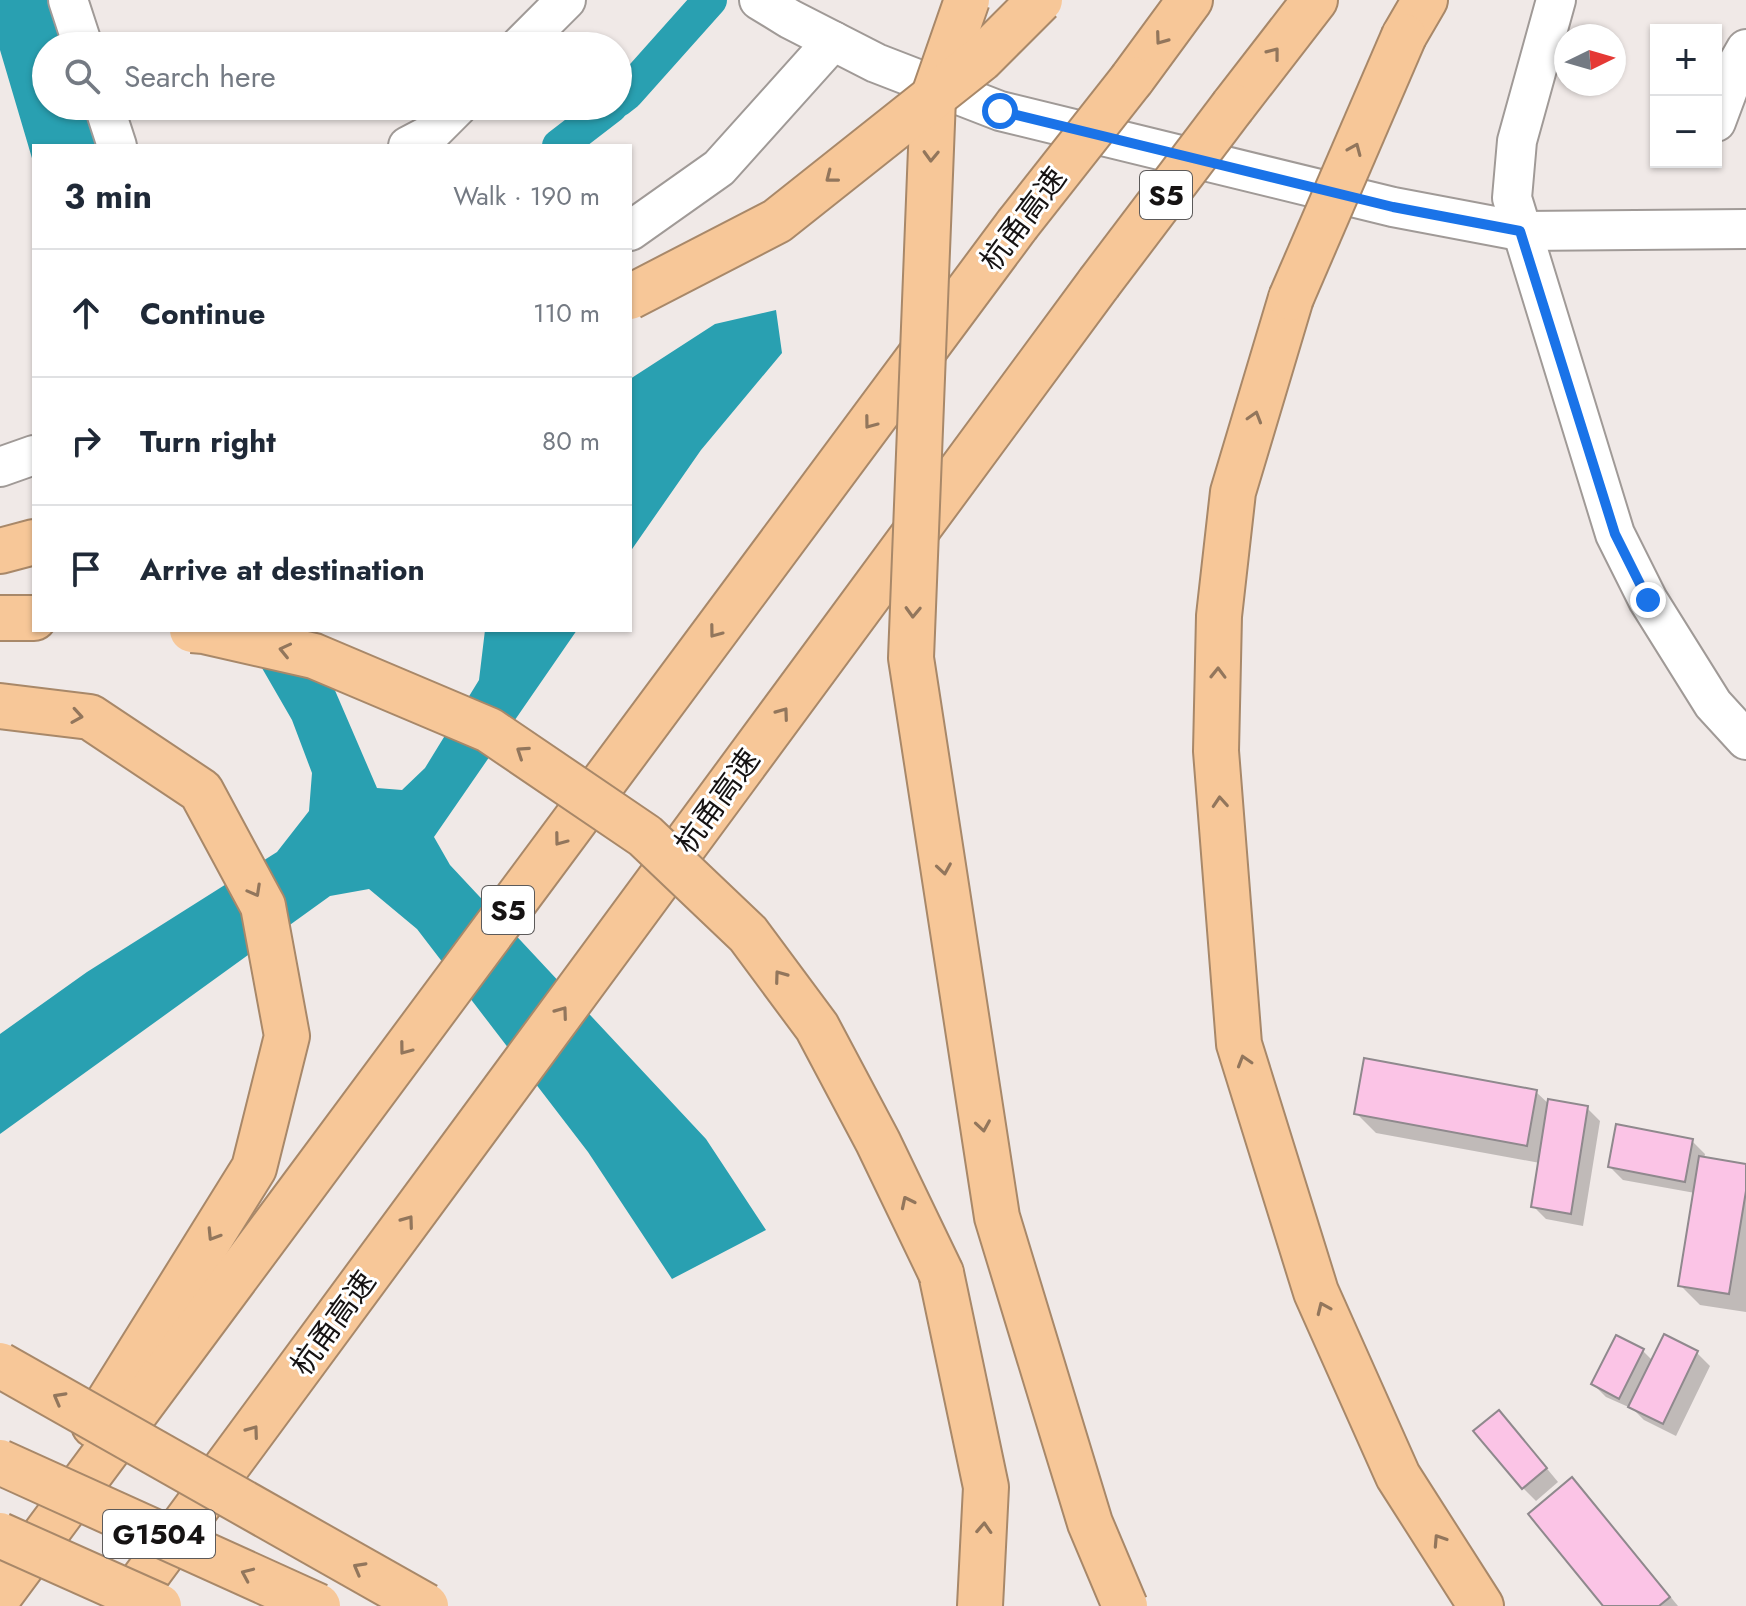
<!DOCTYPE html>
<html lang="en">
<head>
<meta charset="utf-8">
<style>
	body { margin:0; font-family:Jost,"Noto Sans SC",sans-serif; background:#f6f6f7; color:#1f2937 }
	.controls { position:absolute; right:24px; top:24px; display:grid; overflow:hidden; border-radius:0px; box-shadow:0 2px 6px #0004 }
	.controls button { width:72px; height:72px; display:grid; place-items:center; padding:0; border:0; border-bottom:2px solid #e0e1e3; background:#fff; color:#1f2937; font:40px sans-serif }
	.compass { position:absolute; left:1554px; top:24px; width:72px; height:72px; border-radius:50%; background:#fff; box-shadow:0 2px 6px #0004; rotate:85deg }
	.stop { position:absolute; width:24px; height:24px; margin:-18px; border:6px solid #1a73e8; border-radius:50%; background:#fff }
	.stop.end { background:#1a73e8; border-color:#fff; box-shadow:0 2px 8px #0008 }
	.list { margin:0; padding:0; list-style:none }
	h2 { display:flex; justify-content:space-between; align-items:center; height:104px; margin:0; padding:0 32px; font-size:34px }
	h2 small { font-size:26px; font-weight:400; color:#747a83 }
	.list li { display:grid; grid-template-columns:52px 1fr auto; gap:24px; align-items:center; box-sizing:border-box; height:128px; padding:0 32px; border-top:2px solid #e0e1e3 }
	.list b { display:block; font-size:30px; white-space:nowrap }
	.list em { font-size:26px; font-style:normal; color:#747a83 }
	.icon { flex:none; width:44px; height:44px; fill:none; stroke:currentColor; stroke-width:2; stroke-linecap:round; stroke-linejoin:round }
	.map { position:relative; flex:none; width:1746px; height:1606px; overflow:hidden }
	.search { position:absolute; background:#fff; box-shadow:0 2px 6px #0004; left:32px; top:32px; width:600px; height:88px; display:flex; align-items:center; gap:20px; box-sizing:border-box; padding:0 28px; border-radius:44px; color:#747a83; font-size:30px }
	.panel { position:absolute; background:#fff; box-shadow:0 2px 6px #0004; left:32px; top:144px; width:600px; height:488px; border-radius:0px }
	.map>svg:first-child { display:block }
	.water { fill:#29a0b1 }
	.shadow { fill:#0003 }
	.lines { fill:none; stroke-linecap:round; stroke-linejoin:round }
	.canal { stroke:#29a0b1; stroke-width:34 }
	.building { fill:#fbc4e6; stroke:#8f898d; stroke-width:2 }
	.street-casing { stroke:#a09a97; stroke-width:42 }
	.highway-casing { stroke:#a88869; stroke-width:48 }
	.street { stroke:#fff; stroke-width:38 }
	.highway { stroke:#f7c798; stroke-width:44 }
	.highway-bridge-casing { stroke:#a88869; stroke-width:48; stroke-linecap:butt }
	.highway-bridge { stroke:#f7c798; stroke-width:44 }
	.oneway { stroke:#92765c }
	.route { stroke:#1a73e8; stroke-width:10 }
	.labels { text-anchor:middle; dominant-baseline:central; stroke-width:6; stroke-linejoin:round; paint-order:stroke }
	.shield { fill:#fff; stroke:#5c5a5a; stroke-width:2 }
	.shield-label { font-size:28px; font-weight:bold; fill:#161313 }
	.street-label { font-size:30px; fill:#161313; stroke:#fff }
</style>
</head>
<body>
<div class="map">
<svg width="1746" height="1606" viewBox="0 0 1746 1606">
	<rect width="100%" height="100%" fill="#f0e9e7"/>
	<g class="water">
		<polygon points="0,0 57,0 74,46 46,46 46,106 97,106 112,146 34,146 34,165 0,50"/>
		<polygon points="776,310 782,353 701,450 630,552 630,379 715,324"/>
		<polygon points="240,630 309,630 377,788 402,790 425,768 479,680 485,630 577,630 434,837 450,865 706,1139 766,1230 672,1279 588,1152 417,929 369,889 330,896 0,1134 0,1034 87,972 277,852 309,811 312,773 292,720"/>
	</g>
	<g class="shadow">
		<polygon points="1536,1092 1550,1105 1587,1108 1600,1121 1583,1226 1546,1219 1533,1206 1540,1163 1376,1133 1356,1113"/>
		<polygon points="1692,1141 1705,1154 1704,1159 1746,1166 1746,1312 1700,1305 1680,1285 1695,1193 1623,1180 1610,1167"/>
		<polygon points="1643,1351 1653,1361 1697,1353 1710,1366 1676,1436 1644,1420 1633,1409 1606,1397 1593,1384"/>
		<polygon points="1511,1425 1558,1482 1536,1501 1523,1488"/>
		<polygon points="1572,1480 1591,1500 1678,1606 1606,1606"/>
	</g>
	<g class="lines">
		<g class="canal">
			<polyline points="618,100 627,93 710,0"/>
			<polyline points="559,146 611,106"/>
		</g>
	</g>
	<g class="building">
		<polygon points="1364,1058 1537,1090 1527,1146 1354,1114"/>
		<polygon points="1548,1099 1588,1106 1571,1214 1531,1207"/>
		<polygon points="1616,1124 1693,1139 1685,1182 1608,1167"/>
		<polygon points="1699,1156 1746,1164 1746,1191 1729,1294 1678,1286"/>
		<polygon points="1664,1334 1698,1351 1663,1424 1628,1407"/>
		<polygon points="1616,1335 1644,1349 1619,1399 1591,1384"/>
		<polygon points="1499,1410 1547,1468 1522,1489 1473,1431"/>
		<polygon points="1572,1477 1670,1597 1659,1606 1603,1606 1528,1514"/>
	</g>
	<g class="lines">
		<defs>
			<g id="street">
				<polyline points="68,0 83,46"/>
				<polyline points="759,0 790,19 876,63 1000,111 1393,207 1520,231 1746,229"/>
				<polyline points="1556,0 1517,141 1512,198 1615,534 1648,600 1713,704 1746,740"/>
				<polyline points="520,46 566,0"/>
				<polyline points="104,106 117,146"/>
				<polyline points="1716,122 1738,63 1746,49"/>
				<polyline points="408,146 429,135 458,106"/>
				<polyline points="630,231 719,168 833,41"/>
				<polyline points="0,467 34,455"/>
			</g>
			<g id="highway">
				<polyline points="1404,36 1425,0"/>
				<polyline points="1132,79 1190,0"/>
				<polyline points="1233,106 1315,0"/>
				<polyline points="1291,298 1233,492 1219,616 1216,751 1239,1044 1316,1292 1398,1476 1481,1606"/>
				<polyline points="0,551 34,542"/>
				<polyline points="0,618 34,618"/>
				<polyline points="0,706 90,717 201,791 263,906 287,1036 254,1168 94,1425"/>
				<polyline points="941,1273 986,1487 980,1606"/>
				<polyline points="0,1595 1017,225"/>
				<polyline points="124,1606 1099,283"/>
			</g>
		</defs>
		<use href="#street" class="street-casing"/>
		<use href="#highway" class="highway-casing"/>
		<use href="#street" class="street"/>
		<use href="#highway" class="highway"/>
		<defs>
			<g id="highway-bridge">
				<polyline points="967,0 933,98 911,658 997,1217 1090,1523 1125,1606"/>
				<polyline points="1017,225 1132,79"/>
				<polyline points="1099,283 1233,106"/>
				<polyline points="630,297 777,221 981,59 1040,0"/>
				<polyline points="1291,298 1404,36"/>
				<polyline points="192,630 204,631 314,656 489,730 645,836 748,934 817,1027 878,1142 941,1273"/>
				<polyline points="0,1365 426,1606"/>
				<polyline points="0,1462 318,1606"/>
				<polyline points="0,1535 159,1606"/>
			</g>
		</defs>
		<use href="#highway-bridge" class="highway-bridge-casing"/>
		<use href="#highway-bridge" class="highway-bridge"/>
	</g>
	<defs><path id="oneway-chevron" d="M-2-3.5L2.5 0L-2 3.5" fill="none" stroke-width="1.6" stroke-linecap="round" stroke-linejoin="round" transform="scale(2)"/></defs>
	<g class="oneway">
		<use href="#oneway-chevron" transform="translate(1161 39) rotate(126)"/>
		<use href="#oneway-chevron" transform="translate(1274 53) rotate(-52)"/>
		<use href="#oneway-chevron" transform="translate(1355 149) rotate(-67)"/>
		<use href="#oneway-chevron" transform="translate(931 156) rotate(92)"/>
		<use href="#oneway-chevron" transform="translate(831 177) rotate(142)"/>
		<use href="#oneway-chevron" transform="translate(1255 417) rotate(-73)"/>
		<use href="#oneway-chevron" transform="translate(870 423) rotate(127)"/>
		<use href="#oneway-chevron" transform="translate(913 612) rotate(92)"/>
		<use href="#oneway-chevron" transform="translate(715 632) rotate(127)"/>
		<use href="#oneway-chevron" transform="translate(285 650) rotate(-167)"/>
		<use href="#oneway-chevron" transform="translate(1218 673) rotate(-89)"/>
		<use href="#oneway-chevron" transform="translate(783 713) rotate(-54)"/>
		<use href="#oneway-chevron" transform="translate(77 716) rotate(9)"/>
		<use href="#oneway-chevron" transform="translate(522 752) rotate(-146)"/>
		<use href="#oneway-chevron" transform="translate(1220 802) rotate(-94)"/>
		<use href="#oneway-chevron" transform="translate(560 840) rotate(127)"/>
		<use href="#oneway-chevron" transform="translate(944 869) rotate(81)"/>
		<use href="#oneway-chevron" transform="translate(255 891) rotate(61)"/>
		<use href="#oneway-chevron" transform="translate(780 976) rotate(-126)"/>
		<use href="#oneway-chevron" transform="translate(562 1012) rotate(-54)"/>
		<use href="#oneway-chevron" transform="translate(405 1049) rotate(127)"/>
		<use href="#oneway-chevron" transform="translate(1244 1061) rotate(-107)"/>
		<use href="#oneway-chevron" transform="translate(983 1126) rotate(81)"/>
		<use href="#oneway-chevron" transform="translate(907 1202) rotate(-116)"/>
		<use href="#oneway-chevron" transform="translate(408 1221) rotate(-54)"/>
		<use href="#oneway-chevron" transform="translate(213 1235) rotate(122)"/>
		<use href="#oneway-chevron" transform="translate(1323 1308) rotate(-114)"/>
		<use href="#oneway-chevron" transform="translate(59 1398) rotate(-151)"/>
		<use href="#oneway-chevron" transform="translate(253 1431) rotate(-54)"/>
		<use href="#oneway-chevron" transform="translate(984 1528) rotate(-87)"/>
		<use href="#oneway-chevron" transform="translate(1439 1540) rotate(-123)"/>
		<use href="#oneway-chevron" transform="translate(359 1568) rotate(-151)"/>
		<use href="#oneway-chevron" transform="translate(247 1574) rotate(-156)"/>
	</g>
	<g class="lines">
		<polyline class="route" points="1000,111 1393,207 1520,231 1615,534 1648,600"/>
	</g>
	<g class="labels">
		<g class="shield">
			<rect x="1140" y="171" width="52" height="48" rx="6"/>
			<rect x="482" y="886" width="52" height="48" rx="6"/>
			<rect x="103" y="1510" width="112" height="48" rx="6"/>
		</g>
		<g class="shield-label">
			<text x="1166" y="195">S5</text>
			<text x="508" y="910">S5</text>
			<text x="159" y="1534">G1504</text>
		</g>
		<g class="street-label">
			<text transform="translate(1023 219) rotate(-53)">杭甬高速</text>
			<text transform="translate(717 801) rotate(-54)">杭甬高速</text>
			<text transform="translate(333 1323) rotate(-54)">杭甬高速</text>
		</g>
	</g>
</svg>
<div class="controls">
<button>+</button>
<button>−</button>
</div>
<svg class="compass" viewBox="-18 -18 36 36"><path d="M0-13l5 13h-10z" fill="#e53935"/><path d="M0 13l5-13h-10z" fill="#747a83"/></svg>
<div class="stop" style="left:1000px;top:111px"></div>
<div class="stop end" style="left:1648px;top:600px"></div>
<div class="search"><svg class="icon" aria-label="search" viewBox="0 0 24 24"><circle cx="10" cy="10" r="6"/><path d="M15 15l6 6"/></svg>Search here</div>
<section class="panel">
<h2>3 min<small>Walk · 190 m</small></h2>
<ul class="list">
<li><svg class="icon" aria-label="ahead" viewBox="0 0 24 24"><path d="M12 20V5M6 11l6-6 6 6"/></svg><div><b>Continue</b></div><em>110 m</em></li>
<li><svg class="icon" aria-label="right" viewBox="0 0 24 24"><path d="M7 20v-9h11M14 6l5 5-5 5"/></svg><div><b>Turn right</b></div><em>80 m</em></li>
<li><svg class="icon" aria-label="arrive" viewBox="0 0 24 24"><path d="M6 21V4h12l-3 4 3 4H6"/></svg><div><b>Arrive at destination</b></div></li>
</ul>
</section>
</div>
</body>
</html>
